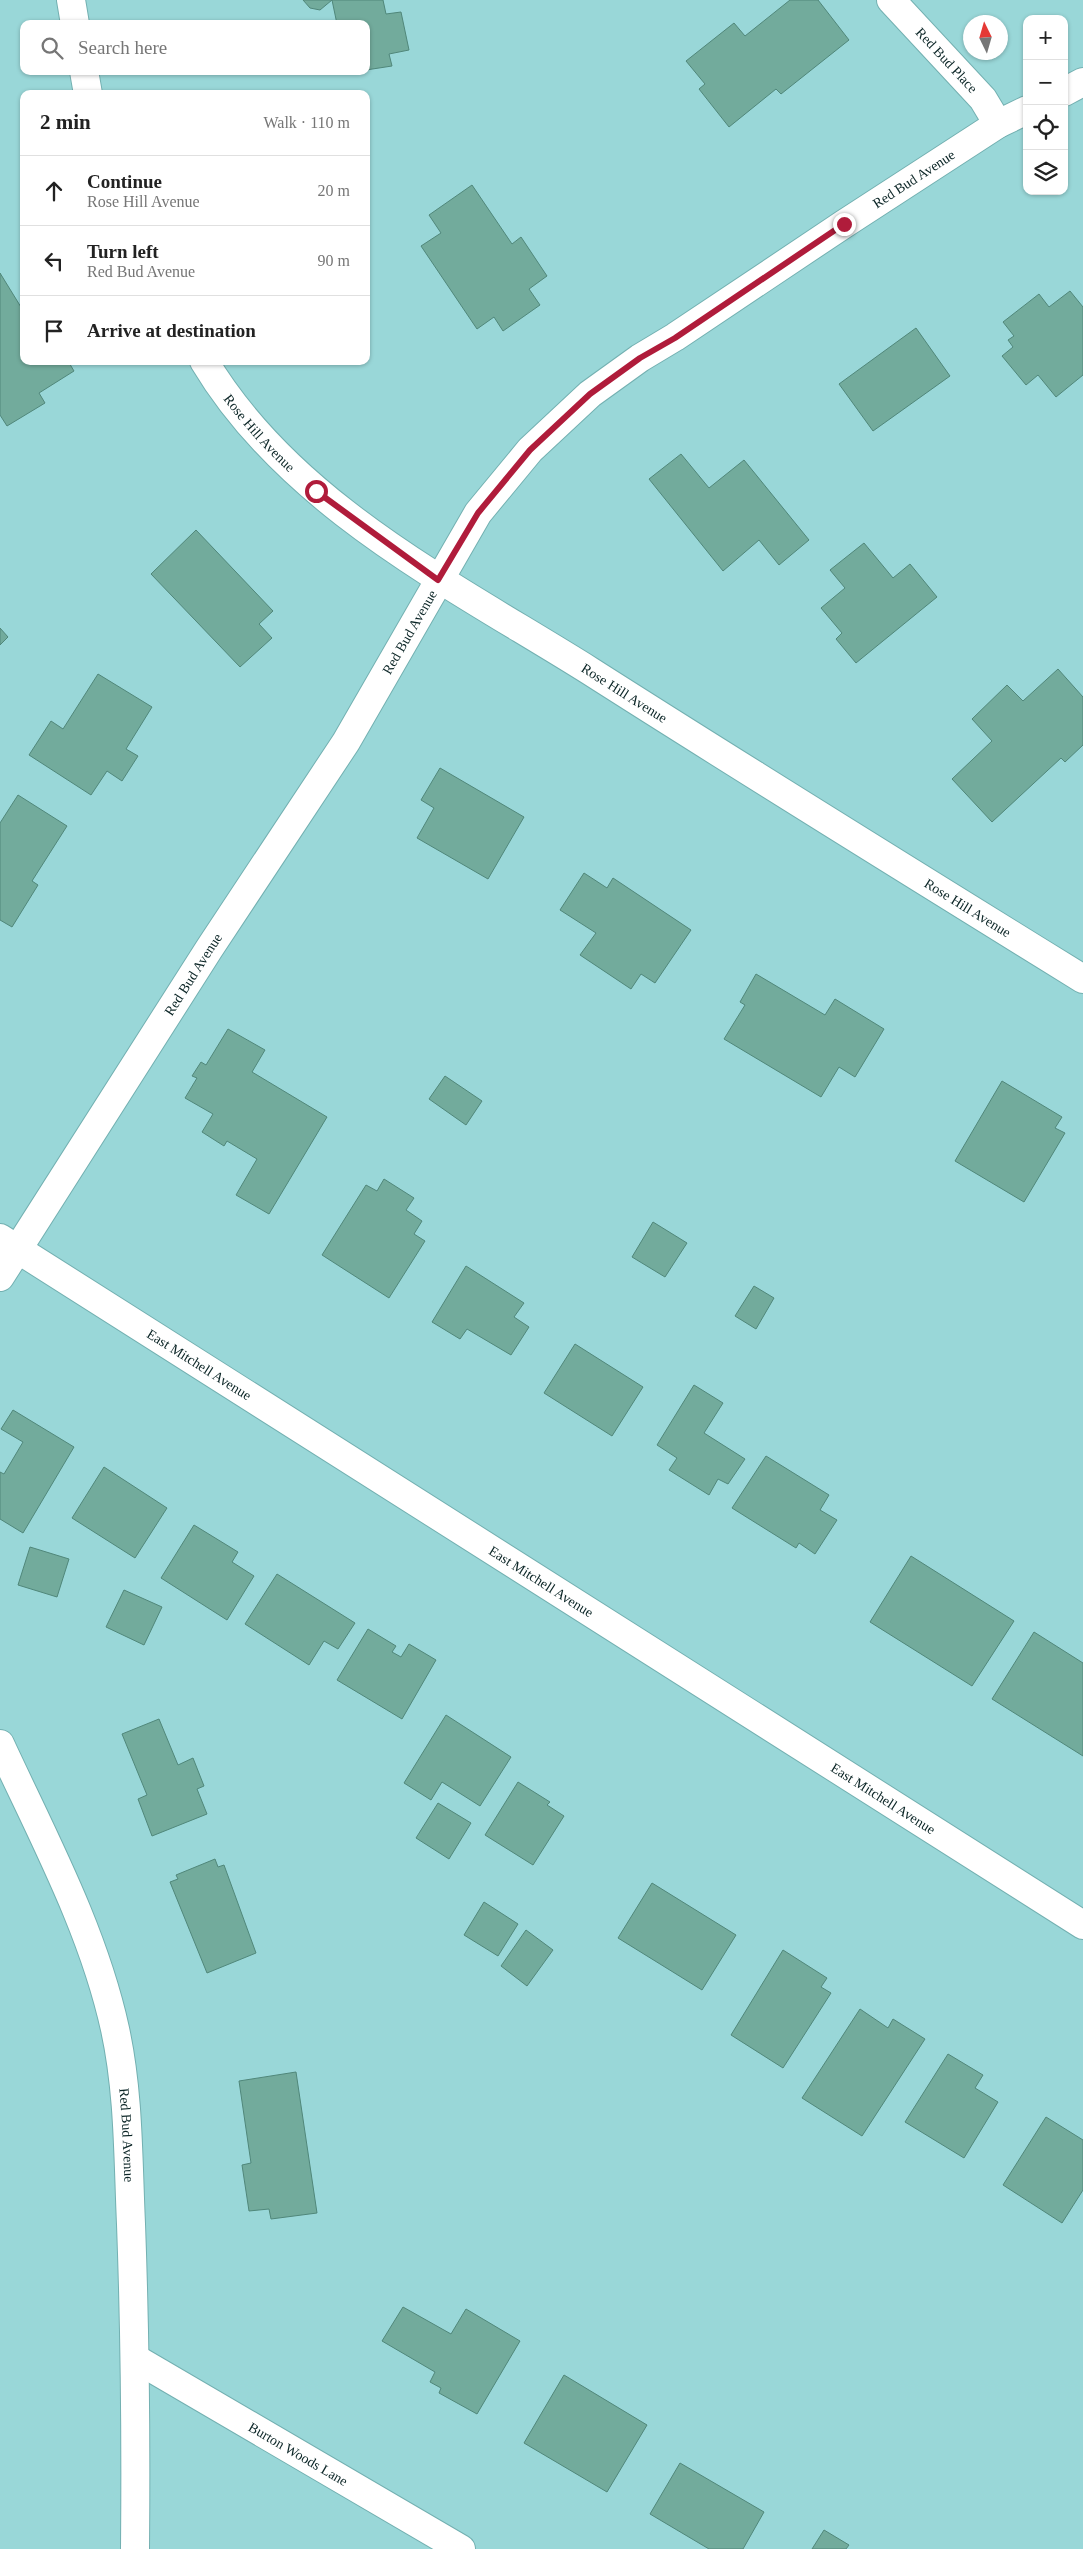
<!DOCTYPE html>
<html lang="en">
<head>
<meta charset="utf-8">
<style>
	body { margin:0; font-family:Georgia,serif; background:#f2f2f2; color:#222 }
	.controls { position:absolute; right:15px; top:15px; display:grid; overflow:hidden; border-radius:10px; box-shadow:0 1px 4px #0004 }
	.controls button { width:45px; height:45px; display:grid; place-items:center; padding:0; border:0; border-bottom:1px solid #e0e0e0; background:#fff; color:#222; font:25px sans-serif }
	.compass { position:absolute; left:963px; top:15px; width:45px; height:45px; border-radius:50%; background:#fff; box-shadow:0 1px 4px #0004; rotate:355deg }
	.stop { position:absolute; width:15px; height:15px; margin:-11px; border:4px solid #b01c3b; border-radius:50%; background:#fff }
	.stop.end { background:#b01c3b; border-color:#fff; box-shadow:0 1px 5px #0008 }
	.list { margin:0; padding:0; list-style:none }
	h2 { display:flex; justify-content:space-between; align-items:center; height:65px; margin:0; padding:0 20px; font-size:21px }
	h2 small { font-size:16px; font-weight:400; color:#767676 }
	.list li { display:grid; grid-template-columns:32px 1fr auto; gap:15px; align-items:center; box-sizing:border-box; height:70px; padding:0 20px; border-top:1px solid #e0e0e0 }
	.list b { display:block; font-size:19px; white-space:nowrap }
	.list p { margin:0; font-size:16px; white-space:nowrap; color:#767676 }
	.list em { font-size:16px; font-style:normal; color:#767676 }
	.icon { flex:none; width:28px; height:28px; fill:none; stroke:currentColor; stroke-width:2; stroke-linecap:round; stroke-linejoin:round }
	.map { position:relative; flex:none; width:1083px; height:2549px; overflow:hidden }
	.search { position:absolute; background:#fff; box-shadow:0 1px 4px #0004; left:20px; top:20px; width:350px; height:55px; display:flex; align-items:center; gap:12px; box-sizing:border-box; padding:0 18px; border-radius:10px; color:#767676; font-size:19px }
	.panel { position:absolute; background:#fff; box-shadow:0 1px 4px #0004; left:20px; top:90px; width:350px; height:275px; border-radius:10px }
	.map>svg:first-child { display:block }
	.building { fill:#72ab9c; stroke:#50877a }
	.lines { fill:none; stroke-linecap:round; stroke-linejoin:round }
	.minor-casing { stroke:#73b0b1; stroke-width:30 }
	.minor { stroke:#fff; stroke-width:28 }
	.route { stroke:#b01c3b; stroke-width:6 }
	.labels { text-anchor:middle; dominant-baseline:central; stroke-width:5; stroke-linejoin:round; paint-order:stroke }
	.street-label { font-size:14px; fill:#0b2526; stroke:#99d7d8 }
</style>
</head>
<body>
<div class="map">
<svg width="1083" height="2549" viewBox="0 0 1083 2549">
	<rect width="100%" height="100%" fill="#99d7d8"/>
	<g class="building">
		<polygon points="303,0 332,0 320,10 310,8"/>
		<polygon points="332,0 383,0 386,14 401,12 409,50 389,54 392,66 366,70 366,24 337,24"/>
		<polygon points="790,0 818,0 849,40 781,94 776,89 729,127 699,89 705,84 686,61 734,23 745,36"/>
		<polygon points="472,185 512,244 521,237 547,276 529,289 540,305 503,331 494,317 477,329 421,246 441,233 429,215"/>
		<polygon points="0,273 24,312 24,361 68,361 74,371 39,393 45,403 7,426 0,415"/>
		<polygon points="1070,291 1083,307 1083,375 1056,397 1038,375 1026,385 1002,356 1013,347 1008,340 1014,336 1003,322 1039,294 1049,307"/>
		<polygon points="916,328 950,376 873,431 839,384"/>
		<polygon points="681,454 709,488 744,460 809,540 779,565 759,540 723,571 649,479"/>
		<polygon points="196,530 273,611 259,624 272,638 240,667 151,574"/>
		<polygon points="864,543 893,578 910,564 937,597 856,663 836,639 842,633 821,608 845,588 830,570"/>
		<polygon points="0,628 8,637 0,645"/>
		<polygon points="1058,669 1083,697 1083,745 1065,762 1061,758 992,822 952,779 992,741 972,719 1007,685 1023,701"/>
		<polygon points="98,674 152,707 126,749 138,756 122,781 107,771 91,795 29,755 51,721 63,729"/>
		<polygon points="440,768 524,817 488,879 417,838 434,808 421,800"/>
		<polygon points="18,795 67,826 32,881 38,885 12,927 0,920 0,823"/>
		<polygon points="584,873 607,888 613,878 691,930 655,983 641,974 631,989 580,955 596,933 560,910"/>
		<polygon points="756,974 825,1015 835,999 884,1029 855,1077 839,1067 821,1097 724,1039 745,1005 740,1002"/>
		<polygon points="228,1029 265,1050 252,1072 327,1117 269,1214 236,1195 257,1159 227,1141 224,1146 202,1132 213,1114 185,1098 197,1078 192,1076 201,1062 206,1065"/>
		<polygon points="445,1076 482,1101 466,1125 429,1099"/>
		<polygon points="1002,1081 1062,1117 1055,1128 1065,1133 1024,1202 955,1161"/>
		<polygon points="384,1179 414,1198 406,1210 422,1221 414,1234 425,1241 389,1298 322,1255 366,1185 377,1191"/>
		<polygon points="653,1222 687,1243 665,1277 632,1257"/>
		<polygon points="466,1266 524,1303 514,1317 529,1327 511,1355 467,1329 460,1339 432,1322"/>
		<polygon points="754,1286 774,1298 756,1329 735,1316"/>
		<polygon points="575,1344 643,1387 612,1436 544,1393"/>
		<polygon points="694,1385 723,1403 704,1433 745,1459 728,1484 718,1479 709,1495 669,1470 677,1458 657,1445"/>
		<polygon points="13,1410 74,1447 23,1533 0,1519 0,1472 4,1474 23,1442 1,1429"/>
		<polygon points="766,1456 829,1495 820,1510 837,1520 815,1554 799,1543 796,1548 732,1508"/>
		<polygon points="104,1467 167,1508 135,1558 72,1518"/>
		<polygon points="194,1525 238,1552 232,1562 254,1576 227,1620 161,1578"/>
		<polygon points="30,1547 69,1559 57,1597 18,1585"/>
		<polygon points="911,1556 1014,1621 972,1686 870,1622"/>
		<polygon points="277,1574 355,1623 338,1649 324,1641 309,1665 245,1624"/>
		<polygon points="124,1590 162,1607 144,1645 106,1627"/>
		<polygon points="368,1629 396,1646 392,1652 401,1657 409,1644 436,1660 402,1719 337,1680"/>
		<polygon points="1034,1632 1083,1663 1083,1756 992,1699"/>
		<polygon points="446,1715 511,1757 480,1806 442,1782 431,1800 404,1783"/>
		<polygon points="159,1719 178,1765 193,1758 204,1786 197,1789 207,1814 152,1836 138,1799 147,1795 122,1734"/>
		<polygon points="518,1782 550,1802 547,1805 564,1816 533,1865 485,1835"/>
		<polygon points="438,1803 471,1823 449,1859 416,1838"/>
		<polygon points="215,1859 218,1867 224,1865 256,1953 207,1973 170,1882 178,1879 176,1875"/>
		<polygon points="652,1883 736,1935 702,1990 618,1938"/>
		<polygon points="484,1902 518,1924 498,1956 464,1935"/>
		<polygon points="526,1930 553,1950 527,1986 501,1966"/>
		<polygon points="783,1950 827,1978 821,1987 831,1993 783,2068 731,2035"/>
		<polygon points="860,2009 888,2028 893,2019 925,2039 862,2136 802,2098"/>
		<polygon points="948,2054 983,2075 975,2088 998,2102 964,2158 905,2122"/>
		<polygon points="296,2072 317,2213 271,2219 269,2209 249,2211 242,2165 251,2163 239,2081"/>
		<polygon points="1046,2117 1083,2140 1083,2190 1062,2223 1003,2185"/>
		<polygon points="403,2307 451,2334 466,2309 520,2341 477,2414 439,2393 441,2388 430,2382 435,2372 382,2341"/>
		<polygon points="564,2375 647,2425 607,2492 524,2443"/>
		<polygon points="680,2463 764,2512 743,2549 709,2549 650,2514"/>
		<polygon points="824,2530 849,2545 846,2549 812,2549"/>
	</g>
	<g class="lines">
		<defs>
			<g id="minor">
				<polyline points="71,0 75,24"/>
				<path id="s1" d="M891,0L983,99L998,124"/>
				<polyline points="84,71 88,94"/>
				<polyline points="1064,92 1083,82"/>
				<path id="s2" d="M204,361C290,505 453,585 590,671C753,775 918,877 1083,979"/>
				<path id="s3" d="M0,1238L1083,1925"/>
				<path id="s4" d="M0,1277L209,949L346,742L478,513L530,450L590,394L640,358L675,337L844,224L998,124L1027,110"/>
				<path id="s5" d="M0,1744C43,1837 93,1929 115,2029C129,2093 128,2159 131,2224C135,2333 136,2441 135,2549"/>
				<path id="s6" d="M136,2359L461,2549"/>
			</g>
		</defs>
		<use href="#minor" class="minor-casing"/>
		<use href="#minor" class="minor"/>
	</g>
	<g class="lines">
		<polyline class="route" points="316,491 438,580 478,513 530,450 590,394 640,358 675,338 844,224"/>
	</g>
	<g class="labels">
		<g class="street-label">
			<text stroke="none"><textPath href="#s1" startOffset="82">Red Bud Place</textPath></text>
			<text stroke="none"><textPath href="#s4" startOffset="1454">Red Bud Avenue</textPath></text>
			<text stroke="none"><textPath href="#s2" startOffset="91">Rose Hill Avenue</textPath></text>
			<text stroke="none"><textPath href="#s4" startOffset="764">Red Bud Avenue</textPath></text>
			<text stroke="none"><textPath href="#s2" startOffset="541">Rose Hill Avenue</textPath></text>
			<text stroke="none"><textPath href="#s2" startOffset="946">Rose Hill Avenue</textPath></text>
			<text stroke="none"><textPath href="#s4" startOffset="359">Red Bud Avenue</textPath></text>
			<text stroke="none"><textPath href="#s3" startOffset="236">East Mitchell Avenue</textPath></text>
			<text stroke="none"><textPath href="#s3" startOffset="641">East Mitchell Avenue</textPath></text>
			<text stroke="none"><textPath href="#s3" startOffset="1046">East Mitchell Avenue</textPath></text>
			<text stroke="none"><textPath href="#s5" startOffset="415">Red Bud Avenue</textPath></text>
			<text stroke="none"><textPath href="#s6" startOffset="188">Burton Woods Lane</textPath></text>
		</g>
	</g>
</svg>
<div class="controls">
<button>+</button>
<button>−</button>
<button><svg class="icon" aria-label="locate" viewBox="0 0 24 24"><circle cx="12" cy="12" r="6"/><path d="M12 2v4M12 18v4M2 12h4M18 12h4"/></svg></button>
<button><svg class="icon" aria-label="layers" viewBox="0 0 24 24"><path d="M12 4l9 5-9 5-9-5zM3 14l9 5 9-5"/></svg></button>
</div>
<svg class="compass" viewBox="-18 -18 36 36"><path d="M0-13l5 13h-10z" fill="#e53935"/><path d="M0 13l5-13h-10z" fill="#767676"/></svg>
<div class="stop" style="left:316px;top:491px"></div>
<div class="stop end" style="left:844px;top:224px"></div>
<div class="search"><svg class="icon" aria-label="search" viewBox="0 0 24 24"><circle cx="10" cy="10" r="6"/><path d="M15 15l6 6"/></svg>Search here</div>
<section class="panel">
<h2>2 min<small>Walk · 110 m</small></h2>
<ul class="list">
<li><svg class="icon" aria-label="ahead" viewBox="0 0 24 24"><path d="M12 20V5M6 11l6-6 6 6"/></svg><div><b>Continue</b><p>Rose Hill Avenue</p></div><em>20 m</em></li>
<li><svg class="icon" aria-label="left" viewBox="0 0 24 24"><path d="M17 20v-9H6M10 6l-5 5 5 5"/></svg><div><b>Turn left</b><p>Red Bud Avenue</p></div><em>90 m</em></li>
<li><svg class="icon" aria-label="arrive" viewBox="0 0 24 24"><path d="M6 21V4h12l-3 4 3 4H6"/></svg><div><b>Arrive at destination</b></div></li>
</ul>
</section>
</div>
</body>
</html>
